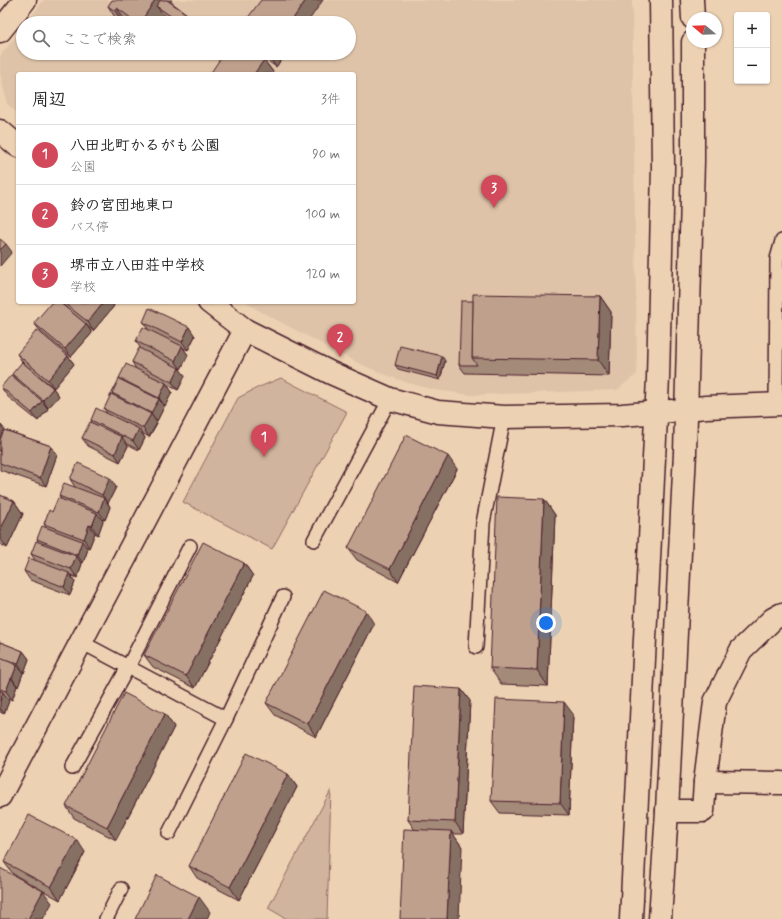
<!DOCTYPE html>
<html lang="ja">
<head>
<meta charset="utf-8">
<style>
	body { margin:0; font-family:Mynerve,"Klee One",sans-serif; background:#f2f2f2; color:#222 }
	.controls { position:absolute; right:12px; top:12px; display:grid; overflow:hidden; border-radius:4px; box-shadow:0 1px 3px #0004 }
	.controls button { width:36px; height:36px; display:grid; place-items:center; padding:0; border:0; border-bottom:1px solid #e0e0e0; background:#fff; color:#222; font:20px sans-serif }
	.compass { position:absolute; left:686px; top:12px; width:36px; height:36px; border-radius:50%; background:#fff; box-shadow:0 1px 3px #0004; rotate:289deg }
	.you { position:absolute; left:546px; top:623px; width:14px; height:14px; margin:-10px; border:3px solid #fff; border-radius:50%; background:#1a73e8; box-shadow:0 0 0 6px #1a73e833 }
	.badge { display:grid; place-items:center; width:26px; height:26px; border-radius:50%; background:#d1495b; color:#fff; font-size:13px; font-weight:700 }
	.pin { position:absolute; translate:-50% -33px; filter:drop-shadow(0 1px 2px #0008) }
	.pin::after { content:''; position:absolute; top:21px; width:14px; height:12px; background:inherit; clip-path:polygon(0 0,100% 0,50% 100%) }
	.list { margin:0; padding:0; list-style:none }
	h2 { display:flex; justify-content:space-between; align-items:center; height:52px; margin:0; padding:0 16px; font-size:17px }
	h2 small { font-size:13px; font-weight:400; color:#767676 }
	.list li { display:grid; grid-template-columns:26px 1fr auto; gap:12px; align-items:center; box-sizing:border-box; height:60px; padding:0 16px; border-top:1px solid #e0e0e0 }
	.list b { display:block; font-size:15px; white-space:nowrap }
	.list p { margin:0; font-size:13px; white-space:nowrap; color:#767676 }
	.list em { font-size:13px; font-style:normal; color:#767676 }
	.icon { flex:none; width:22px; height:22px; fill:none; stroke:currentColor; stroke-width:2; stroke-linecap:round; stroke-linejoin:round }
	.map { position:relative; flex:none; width:782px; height:919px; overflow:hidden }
	.search { position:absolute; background:#fff; box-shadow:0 1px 3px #0004; left:16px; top:16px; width:340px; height:44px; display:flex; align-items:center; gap:10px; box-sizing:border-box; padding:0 14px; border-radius:22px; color:#767676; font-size:15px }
	.panel { position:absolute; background:#fff; box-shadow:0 1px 3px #0004; left:16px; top:72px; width:340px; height:232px; border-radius:4px }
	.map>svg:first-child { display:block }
	.built { fill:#dec3a8 }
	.green { fill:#d1b49d; stroke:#8e6a64 }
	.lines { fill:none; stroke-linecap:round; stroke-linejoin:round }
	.service-casing { stroke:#4a1f2b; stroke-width:16 }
	.minor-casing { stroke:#4a1f2b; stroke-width:25 }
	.tertiary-casing { stroke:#4a1f2b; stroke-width:25 }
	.service { stroke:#ecd2b3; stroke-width:13 }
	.minor { stroke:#ecd2b3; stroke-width:22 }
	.tertiary { stroke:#ecd2b3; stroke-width:22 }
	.wall { fill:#a48a79; stroke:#4a1f2b }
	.shaded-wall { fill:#867063; stroke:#4a1f2b }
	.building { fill:#bfa08d; stroke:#4a1f2b }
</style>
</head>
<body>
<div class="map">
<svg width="782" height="919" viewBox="0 0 782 919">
	<rect width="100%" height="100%" fill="#ecd2b3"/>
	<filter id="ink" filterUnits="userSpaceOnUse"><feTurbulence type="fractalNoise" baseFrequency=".025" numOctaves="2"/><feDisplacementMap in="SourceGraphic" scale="8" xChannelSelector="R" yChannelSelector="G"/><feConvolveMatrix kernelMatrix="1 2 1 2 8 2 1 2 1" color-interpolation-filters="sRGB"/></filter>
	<g filter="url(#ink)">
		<polygon class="built" points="44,0 632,0 637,374 617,390 471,395 435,390 408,383 381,373 354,361 256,309 247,302 354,302 354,74 18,74 18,114 7,104 0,72 0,56 23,27 23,53 349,53 349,23 26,23"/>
		<g class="green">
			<polygon points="281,378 347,412 272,549 183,502 238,398 257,388"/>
			<polygon points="331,790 327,919 287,919 268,908"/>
		</g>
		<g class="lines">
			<defs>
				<g id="service">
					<polyline points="776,404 777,259 782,241"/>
					<polyline points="314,540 390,399"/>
					<polyline points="81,642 226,719"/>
					<polyline points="476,647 483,523 504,417"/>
					<polyline points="72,768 128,667 190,546"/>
					<polyline points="169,833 226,719 283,597"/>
					<polyline points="106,919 121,889"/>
				</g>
				<g id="minor">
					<polyline points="686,409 706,407 782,404"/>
					<polyline points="705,782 782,783"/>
					<polyline points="667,811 703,811 705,782 715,702 741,650 773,619 782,614"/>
				</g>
				<g id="tertiary">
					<polyline points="692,0 693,18"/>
					<polyline points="0,31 25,0"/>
					<polyline points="0,131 18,146"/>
					<polyline points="209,302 245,330 331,373 390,399 438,412 504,417 622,415 671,411"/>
					<polyline points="0,796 245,330"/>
					<polyline points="631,919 658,378 663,167 661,0"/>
					<polyline points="660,919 667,811 685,453 693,161 693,42"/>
				</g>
			</defs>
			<use href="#service" class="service-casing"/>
			<use href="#minor" class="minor-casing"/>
			<use href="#tertiary" class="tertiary-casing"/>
			<use href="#service" class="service"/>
			<use href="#minor" class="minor"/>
			<use href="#tertiary" class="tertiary"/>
		</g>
		<g class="wall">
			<polygon points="171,2 199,23 175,23 163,14 157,23 129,23 125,21 124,23 122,23 116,19 108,6"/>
			<polygon points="217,53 255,53 264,60 273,72 222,56"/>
			<polygon points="257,53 286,53 276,67"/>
			<polygon points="600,296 611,312 609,376 465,373 459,365 473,301"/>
			<polygon points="61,302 111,302 114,306 93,331 63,305"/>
			<polygon points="143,322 195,336 188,350 183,348 188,355 181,369 179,368 185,376 178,390 167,385 172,392 165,406 163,405 164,407 157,421 155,421 157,423 149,437 142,433 145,438 139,450 127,444 128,446 120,462 88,446 82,438 92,423 91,420 107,413 104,409 113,395 112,393 120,380 119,378 136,369 132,362 141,349 136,341 148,329"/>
			<polygon points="34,323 86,324 92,333 71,357 40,331"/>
			<polygon points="17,354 68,356 74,364 54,388 23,363"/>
			<polygon points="445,361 440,380 398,369 395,365"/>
			<polygon points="12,374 53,388 59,396 48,408 46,407 48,409 38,421 7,396 1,387 14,377"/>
			<polygon points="0,424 5,430 51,446 57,455 46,486 0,470"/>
			<polygon points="457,469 398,582 357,560 348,548"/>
			<polygon points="70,479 116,487 108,503 110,507 105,520 102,519 103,521 98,535 95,533 89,548 85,546 88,549 83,563 80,562 82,564 77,578 71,575 75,582 70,595 30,580 24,571 35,560 31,554 38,541 37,539 46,527 44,524 61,499 59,496 75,487"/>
			<polygon points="0,495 14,501 23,514 7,548 0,544"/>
			<polygon points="544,499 555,515 548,686 501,684 490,668"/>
			<polygon points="244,563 253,576 195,688 153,667 144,655"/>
			<polygon points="374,624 316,737 275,715 266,703"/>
			<polygon points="0,642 23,651 29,659 24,673 22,672 23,673 18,687 17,686 12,700 8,698 9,701 4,714 0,712"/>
			<polygon points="461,689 470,701 463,834 453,834 462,847 415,830 408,820"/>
			<polygon points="165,714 174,727 116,840 74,818 66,806"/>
			<polygon points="573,714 569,815 500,813 491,801"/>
			<polygon points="288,774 297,787 239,900 197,878 189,866"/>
			<polygon points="85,852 60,900 13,874 4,862"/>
		</g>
		<g class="shaded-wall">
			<polygon points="155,0 172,0 164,11 156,6 163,14 157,23 140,23"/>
			<polygon points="306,0 323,0 307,23 290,23"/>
			<polygon points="117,8 125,21 124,23 123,23 115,11"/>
			<polygon points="268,53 286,53 276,67 267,54"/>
			<polygon points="264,60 273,72 271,74 254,74"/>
			<polygon points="6,244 12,252 0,266 0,250"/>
			<polygon points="600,296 611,312 609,376 598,360"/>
			<polygon points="104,302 111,302 114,306 93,331 88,322"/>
			<polygon points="86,324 92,333 71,357 65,349"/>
			<polygon points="189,327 195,336 188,350 182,342"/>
			<polygon points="182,346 188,355 181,369 175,361"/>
			<polygon points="68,356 74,364 54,388 48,380"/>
			<polygon points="442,356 445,361 440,380 437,376"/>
			<polygon points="179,368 185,376 178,390 172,382"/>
			<polygon points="166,383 172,392 165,406 159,398"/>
			<polygon points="53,388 59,396 48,408 43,400"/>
			<polygon points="159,399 164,407 157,421 151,413"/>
			<polygon points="42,401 48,409 38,421 32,413"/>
			<polygon points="151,414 157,423 149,437 143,428"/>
			<polygon points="1,425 7,433 0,453 0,428"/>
			<polygon points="139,429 145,438 139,450 133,441"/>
			<polygon points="122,437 128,446 120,462 115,454"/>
			<polygon points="51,446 57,455 46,486 40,478"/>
			<polygon points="448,456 457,469 398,582 390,569"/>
			<polygon points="110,478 116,487 108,503 102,495"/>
			<polygon points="104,498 110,507 105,520 99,512"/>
			<polygon points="544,499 555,515 548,686 537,670"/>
			<polygon points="14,501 23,514 7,548 0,538 0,531"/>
			<polygon points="97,513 103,521 98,535 92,526"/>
			<polygon points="89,525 95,533 89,548 84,539"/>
			<polygon points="82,541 88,549 83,563 77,555"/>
			<polygon points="76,556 82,564 77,578 71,569"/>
			<polygon points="244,563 253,576 195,688 186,676"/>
			<polygon points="69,573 75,582 70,595 64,587"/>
			<polygon points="366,611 374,624 316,737 308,724"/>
			<polygon points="23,651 29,659 24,673 18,664"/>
			<polygon points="17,665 23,673 18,687 12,678"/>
			<polygon points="11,678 17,686 12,700 6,691"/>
			<polygon points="461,689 470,701 463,834 455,822"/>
			<polygon points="3,692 9,701 4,714 0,708 0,701"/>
			<polygon points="564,702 573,714 569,815 560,803"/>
			<polygon points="165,714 174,727 116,840 107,827"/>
			<polygon points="288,774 297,787 239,900 230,887"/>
			<polygon points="451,831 462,847 459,919 447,919"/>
			<polygon points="77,840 85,852 60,900 51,887"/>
			<polygon points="43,891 52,903 43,919 28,919"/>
			<polygon points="199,897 210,912 207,919 188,919"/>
		</g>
		<g class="building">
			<polygon points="112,0 155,0 140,23 138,23 117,8 115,11 108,6"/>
			<polygon points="161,0 167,0 199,23 181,23 156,6"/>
			<polygon points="261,0 306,0 290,23 244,23"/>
			<polygon points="224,53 255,53 264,60 254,74 210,74"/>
			<polygon points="0,239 6,244 0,250"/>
			<polygon points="473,294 600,296 598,360 472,358"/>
			<polygon points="461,301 473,301 472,358 477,365 459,365"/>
			<polygon points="52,302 59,302 86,324 65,349 34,323"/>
			<polygon points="63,302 104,302 88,322"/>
			<polygon points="149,308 189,327 182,342 143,322"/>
			<polygon points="143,327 182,346 175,361 136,341"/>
			<polygon points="37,330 68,356 48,380 17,354"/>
			<polygon points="400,346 442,356 437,376 395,365"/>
			<polygon points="139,348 179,368 172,382 132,362"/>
			<polygon points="22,362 53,388 43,400 12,374"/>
			<polygon points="126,364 166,383 159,398 119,378"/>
			<polygon points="11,375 42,401 32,413 1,387"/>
			<polygon points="119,379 159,399 151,413 112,393"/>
			<polygon points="111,394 151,414 143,428 104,409"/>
			<polygon points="96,408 139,429 133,441 91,420"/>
			<polygon points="90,422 122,437 115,454 82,438"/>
			<polygon points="4,430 51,446 40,478 0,463 0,440"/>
			<polygon points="406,435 448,456 390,569 348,548"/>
			<polygon points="78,463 110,478 102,495 70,479"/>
			<polygon points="64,483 104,498 99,512 59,496"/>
			<polygon points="0,495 14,501 0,531"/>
			<polygon points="497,497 544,499 537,670 490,668"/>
			<polygon points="58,498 97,513 92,526 89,525 84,539 44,524 49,510 52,512"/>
			<polygon points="42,526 82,541 77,555 37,539"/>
			<polygon points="36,541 76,556 71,569 31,554"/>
			<polygon points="203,542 244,563 186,676 144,655"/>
			<polygon points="29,558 69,573 64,587 24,571"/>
			<polygon points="324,590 366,611 308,724 266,703"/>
			<polygon points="0,642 23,651 18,664 0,657"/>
			<polygon points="0,658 17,665 12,678 11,678 6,691 0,689"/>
			<polygon points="414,686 461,689 455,822 408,820"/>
			<polygon points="0,691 3,692 0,701"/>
			<polygon points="124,693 165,714 107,827 66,806"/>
			<polygon points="496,699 564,702 560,803 491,801"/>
			<polygon points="246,753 288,774 230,887 189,866"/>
			<polygon points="29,815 77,840 51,887 4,862"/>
			<polygon points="404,829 451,831 447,919 400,919"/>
			<polygon points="0,868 43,891 28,919 0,919"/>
			<polygon points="157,875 199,897 188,919 135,919"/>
		</g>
	</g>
</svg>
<div class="controls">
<button>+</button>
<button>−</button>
</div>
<svg class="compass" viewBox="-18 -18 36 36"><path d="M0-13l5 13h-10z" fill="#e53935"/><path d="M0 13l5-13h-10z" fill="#767676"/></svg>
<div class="you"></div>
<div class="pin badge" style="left:264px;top:457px">1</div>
<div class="pin badge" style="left:340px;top:357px">2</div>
<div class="pin badge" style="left:494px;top:208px">3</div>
<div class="search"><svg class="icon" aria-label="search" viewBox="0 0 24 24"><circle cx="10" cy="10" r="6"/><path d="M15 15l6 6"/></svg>ここで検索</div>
<section class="panel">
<h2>周辺<small>3件</small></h2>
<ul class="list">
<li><span class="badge">1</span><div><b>八田北町かるがも公園</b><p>公園</p></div><em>90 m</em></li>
<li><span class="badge">2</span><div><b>鈴の宮団地東口</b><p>バス停</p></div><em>100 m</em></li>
<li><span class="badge">3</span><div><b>堺市立八田荘中学校</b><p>学校</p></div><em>120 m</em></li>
</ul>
</section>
</div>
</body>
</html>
